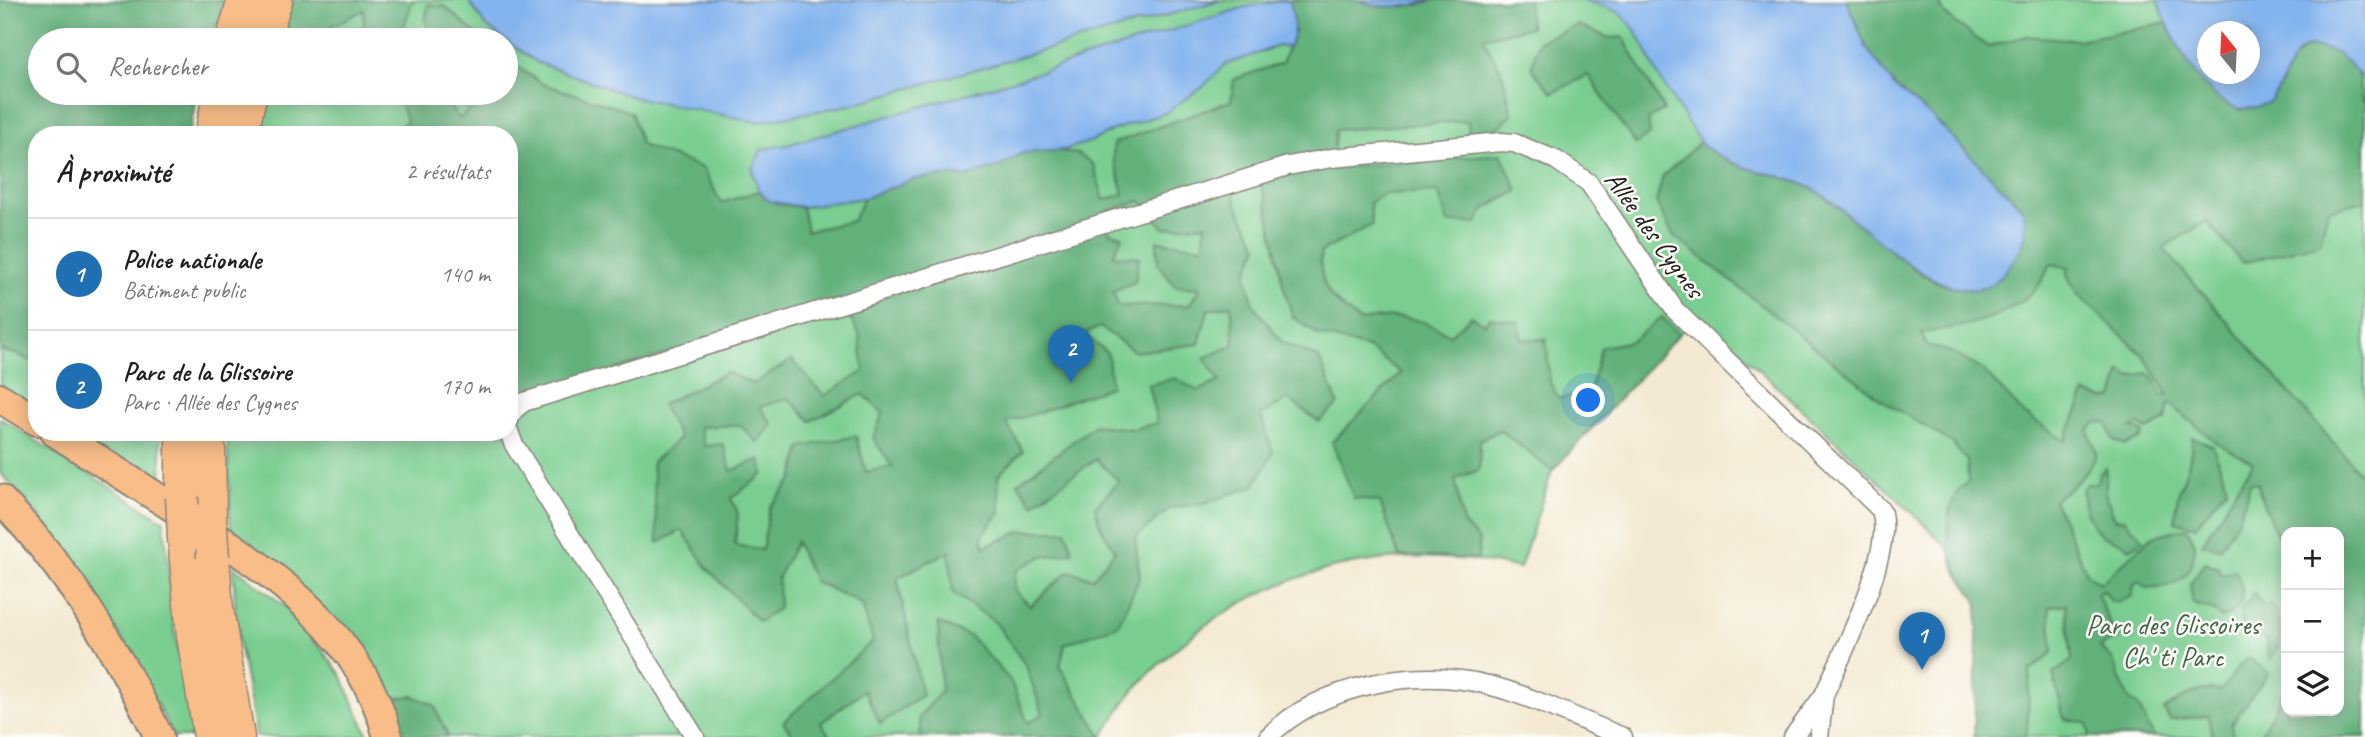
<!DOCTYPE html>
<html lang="fr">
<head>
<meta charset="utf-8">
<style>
	body { margin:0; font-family:Caveat,sans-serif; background:#f6f6f6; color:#202124 }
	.controls { position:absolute; right:21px; bottom:21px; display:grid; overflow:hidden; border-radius:14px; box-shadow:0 4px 18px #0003 }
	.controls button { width:63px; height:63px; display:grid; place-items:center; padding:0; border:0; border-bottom:2px solid #e0e0e0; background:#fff; color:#202124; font:35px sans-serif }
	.compass { position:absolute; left:2197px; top:21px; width:63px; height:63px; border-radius:50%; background:#fff; box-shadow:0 4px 18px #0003; rotate:342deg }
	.you { position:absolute; left:1589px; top:401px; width:24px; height:24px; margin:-18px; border:5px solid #fff; border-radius:50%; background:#1a73e8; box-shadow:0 0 0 10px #1a73e833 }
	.badge { display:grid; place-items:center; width:46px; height:46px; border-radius:50%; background:#1f6fb2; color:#fff; font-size:23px; font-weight:700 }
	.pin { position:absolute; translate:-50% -58px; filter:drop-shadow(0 2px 4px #0008) }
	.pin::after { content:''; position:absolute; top:37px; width:24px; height:21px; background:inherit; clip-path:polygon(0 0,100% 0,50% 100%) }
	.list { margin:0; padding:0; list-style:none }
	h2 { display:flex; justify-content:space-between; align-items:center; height:91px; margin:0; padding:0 28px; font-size:30px }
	h2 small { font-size:23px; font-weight:400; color:#757577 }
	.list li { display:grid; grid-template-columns:46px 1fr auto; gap:21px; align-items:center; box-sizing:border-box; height:112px; padding:0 28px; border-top:2px solid #e0e0e0 }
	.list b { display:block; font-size:26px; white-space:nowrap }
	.list p { margin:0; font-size:23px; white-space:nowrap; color:#757577 }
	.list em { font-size:23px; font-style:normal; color:#757577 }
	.icon { flex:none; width:38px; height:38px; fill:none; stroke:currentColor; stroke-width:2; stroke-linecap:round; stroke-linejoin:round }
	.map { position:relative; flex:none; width:2365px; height:737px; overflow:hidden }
	.search { position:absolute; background:#fff; box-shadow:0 4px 18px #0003; left:28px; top:28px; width:490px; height:77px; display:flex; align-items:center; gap:18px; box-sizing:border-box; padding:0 24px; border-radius:38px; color:#757577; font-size:26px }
	.panel { position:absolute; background:#fff; box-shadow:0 4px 18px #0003; left:28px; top:126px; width:490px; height:315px; border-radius:28px }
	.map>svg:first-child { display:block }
	.green { fill:#79cd90; stroke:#4a7456; stroke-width:2; fill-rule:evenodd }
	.forest { fill:#62b07a; stroke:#3f664b; stroke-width:2; fill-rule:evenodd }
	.water { fill:#82b3ee; stroke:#4f6885; stroke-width:2; fill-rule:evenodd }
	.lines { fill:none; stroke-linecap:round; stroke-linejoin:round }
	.minor-casing { stroke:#888378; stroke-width:21 }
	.trunk-casing { stroke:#888378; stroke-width:32 }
	.motorway-casing { stroke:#888378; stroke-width:35 }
	.minor { stroke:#fff; stroke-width:18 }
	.trunk { stroke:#f8bd89; stroke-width:28 }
	.motorway { stroke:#f8bd89; stroke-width:32 }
	.motorway-bridge-casing { stroke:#888378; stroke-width:35; stroke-linecap:butt }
	.motorway-bridge { stroke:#f8bd89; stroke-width:32 }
	.labels { text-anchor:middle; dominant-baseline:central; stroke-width:5; stroke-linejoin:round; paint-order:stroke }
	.street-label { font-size:28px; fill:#1c1c1c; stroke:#fdfcf7 }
	.park-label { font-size:28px; fill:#41634a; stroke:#fdfcf7 }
</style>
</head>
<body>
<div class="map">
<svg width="2365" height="737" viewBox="0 0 2365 737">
	<rect width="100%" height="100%" fill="#fdfcf7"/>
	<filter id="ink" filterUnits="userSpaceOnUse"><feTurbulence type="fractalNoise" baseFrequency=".0143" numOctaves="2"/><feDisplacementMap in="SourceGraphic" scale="14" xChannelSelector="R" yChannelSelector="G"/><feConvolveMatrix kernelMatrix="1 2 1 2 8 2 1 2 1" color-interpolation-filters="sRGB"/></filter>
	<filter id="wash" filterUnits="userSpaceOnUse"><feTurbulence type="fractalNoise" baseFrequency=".00686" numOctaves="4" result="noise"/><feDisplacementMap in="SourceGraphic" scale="28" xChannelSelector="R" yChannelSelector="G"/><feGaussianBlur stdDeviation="1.57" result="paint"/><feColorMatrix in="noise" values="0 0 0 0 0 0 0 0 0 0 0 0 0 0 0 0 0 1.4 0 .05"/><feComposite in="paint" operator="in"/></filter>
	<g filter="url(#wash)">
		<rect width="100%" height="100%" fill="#f4ead3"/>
		<g class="green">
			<path d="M290,0H2365V737H1986L1979,580L1914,514L1701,316L1679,334L1552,471L1520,568C1373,537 1236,575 1135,689C1122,703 1113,721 1102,737H448L445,727L382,700L231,532L227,432H509V135H254L264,93H506V40H277ZM2208,32H2250V74H2208ZM2286,532H2339V711H2286Z"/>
			<polygon points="0,350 22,356 37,364 37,413 0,391"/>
			<path d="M0,418L164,521L174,627L193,737H174C127,644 74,547 0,473Z"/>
			<polygon points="67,432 160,434 162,489"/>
			<polygon points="233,566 292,612 340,673 369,737 257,737 237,633"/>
		</g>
		<g class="forest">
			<polygon points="0,0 226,0 212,40 40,40 40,93 197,93 189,135 37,135 37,364 22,356 0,350"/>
			<polygon points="290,0 413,0 399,40 363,40 364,10 329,27 332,40 292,40 281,27"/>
			<path d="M1289,0H1360L1368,4L1419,5L1433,0H1528L1530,27L1483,38L1502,72L1512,114L1488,138L1469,140L1468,121L1335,130L1333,168L1501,154L1518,191L1486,208L1476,223H1448L1438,192L1383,194L1370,203L1372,225L1321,252C1318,289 1332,301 1360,321C1397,314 1417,315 1450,335L1471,316L1485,324L1490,317L1520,322L1521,339H1546L1550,383L1559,399L1590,391L1601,347L1632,341L1662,317L1679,334L1552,471L1500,430L1480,440L1479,470L1455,479L1463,523L1479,540L1478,559L1399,556L1380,502L1354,498L1332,442L1401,373L1368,348L1319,335L1293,317L1283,285L1266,200L1257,172L1231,180L1236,203L1258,246L1246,275L1253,304L1282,342L1319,358L1338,404L1319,422L1288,399L1261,415L1273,453L1254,486L1201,504L1170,508L1135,538L1140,577L1118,625L1065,644L1060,667L1102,737H921L919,717L941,692L938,623L970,636L1010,680L1028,723L1043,714L1026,666L995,622L953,593L949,551L897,578L922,695L880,724L864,690L821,723L831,737H795L783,722L873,641L862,604L814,581L796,542L778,577L779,608L759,622L707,568L682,530L658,543L652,462L680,438L661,405L727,372L753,384L792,360L824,396L864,371L859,334L840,300L509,403V135H382L407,122L396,93H438L460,119L473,106L466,93H506V59L543,84L631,112L641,145L703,168L721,203L759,191C772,205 783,205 802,207L807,231L852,221L864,198L876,193L914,179L952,175L965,177L1022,153L1050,149L1078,154L1093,164L1104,200L1124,194L1113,158L1114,143L1231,101L1234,79L1282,63L1294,31ZM1141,201L1164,228L1206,224L1203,247L1157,241L1158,264L1175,286L1200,288L1189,305L1118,306L1113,291L1135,282L1139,257L1113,255L1123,236L1109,232L1105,212ZM1231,305L1234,345L1204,358L1220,381L1198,391L1175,378L1148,385L1157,423L1132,429L1095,425L1018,483L1033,504L1096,459L1119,481L1095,507L1100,526L1115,551L1093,578L1069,571L1030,606L1014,590L1016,571L1041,557L1073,552L1066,531H1022L984,547L982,535L1000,513L998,476L1023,451L1006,422C1043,414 1074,397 1111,387L1108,354L1084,334L1100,327L1135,352L1199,344L1208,310ZM863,394L883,413L873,438L892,466L866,472L856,436L801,447L793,479L770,507L762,550L735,545L738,513L731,498L764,474L760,459L731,471L723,444L704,446L700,427L740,425L758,443L772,424L760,407L788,398L811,421Z"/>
			<path d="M1846,0H1938L1944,14L1988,47L2026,36L2079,40L2166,23L2185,59L2240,110L2268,103L2293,58L2307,47C2327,47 2354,53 2358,76C2360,87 2359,93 2365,104V201L2328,210L2320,243L2242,263L2207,221L2163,248L2365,479V737H2259L2286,687V711H2339V532H2286V565C2282,536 2262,512 2258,483H2250C2244,508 2236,528 2219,548L2202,544L2253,463L2217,443L2169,403L2166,420L2147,430L2139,425L2132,428L2144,433L2140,439L2125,445L2113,440L2107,423L2097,422L2088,430C2090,437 2095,446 2096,452C2096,469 2066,491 2054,500L2087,574L2101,583L2153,536L2186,528C2201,545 2195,574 2173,584C2166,587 2154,587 2146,588L2138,581L2132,586L2133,596L2117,603L2111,601L2104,591L2097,594L2117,638L2100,647L2112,659L2128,698L2138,706L2154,737H2090L2087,723L2064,719L2053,674L2072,660L2066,604L2049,607L2053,652L2030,671L2027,733L2023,737H1974L1978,604C1973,593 1967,587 1960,577C1944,552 1941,499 1968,482L1967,461L1952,443L1880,399L1673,235L1656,202L1663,176L1700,142C1733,174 1786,171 1826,195C1875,225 1916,296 1981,289L1932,117L1895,87L1866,47ZM2051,264L2069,268L2067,275L2078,295L2143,355L2168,394L2162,396L2153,377L2147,373L2129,377L2121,371L2113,398L2104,399L2085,393L2065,441L2023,413L1983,370L1951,352L1926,345L1921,333C1962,327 2001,321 2033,292C2041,285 2046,273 2051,264Z"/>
			<polygon points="428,4 445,6 482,40 436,40 425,22"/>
			<polygon points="1578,25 1609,38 1623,37 1664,110 1648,119 1650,134 1635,144 1588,75 1552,93 1531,68 1539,41"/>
			<path d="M2192,437L2213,446L2227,487L2195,527L2175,521C2174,488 2193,471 2192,437Z"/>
			<path d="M2106,468V496L2115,519H2124L2144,540L2130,549C2122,540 2115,542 2105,537C2090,528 2081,504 2083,488L2089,483H2097L2099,474Z"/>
			<path d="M2205,562L2219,568L2222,575L2235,570C2247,590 2245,611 2221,618L2213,610L2193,604L2190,584Z"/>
			<path d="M2254,593L2263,606H2272C2282,620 2284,647 2270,658L2265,639L2257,636L2250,638L2243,633L2241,610Z"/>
			<path d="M2248,658L2269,673L2231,724L2233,737H2213L2208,716L2170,720L2164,710C2182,698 2197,686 2220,691C2232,680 2234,667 2248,658Z"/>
			<polygon points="413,696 434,705 448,737 397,737 382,700"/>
		</g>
		<g class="water">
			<polygon points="468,0 1221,0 850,105 758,122 633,97 536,62 486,26"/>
			<path d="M1360,0H1433C1413,7 1380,11 1360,0Z"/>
			<path d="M1582,0H1846L1866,47L1895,87L1932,117L2022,208C2033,235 2020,253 2003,274C1954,332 1856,212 1813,189C1788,175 1759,174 1733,163C1725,160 1714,152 1706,148C1701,146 1699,140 1696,136C1683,115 1669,95 1657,73C1646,53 1639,30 1622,15C1612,7 1594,4 1582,0Z"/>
			<path d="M2157,0H2365V81C2346,61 2338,46 2307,47C2286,57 2287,82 2272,99C2269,103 2264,104 2259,106C2211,125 2171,35 2157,0ZM2208,32H2250V74H2208Z"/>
			<path d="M1281,1H1290C1293,15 1298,35 1288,47L1278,46L1224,65L1203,87L1165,113L1113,130L1092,141L1064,150L1022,153L1000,166L965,177L952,175L914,179L864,198L802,207L769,201L759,191L752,171L754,164L762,149L787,145L1015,80L1245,7Z"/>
		</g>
	</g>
	<g filter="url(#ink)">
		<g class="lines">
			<defs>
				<g id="minor">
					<path d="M509,420L514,410L524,402L1288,166L1332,158L1501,142L1514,143L1556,160L1589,183L1675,310L1881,510C1895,552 1842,653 1824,695"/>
					<polyline points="509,431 513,443 695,737"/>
					<path d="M1268,737C1321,684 1417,667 1488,685C1532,696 1580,720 1623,737"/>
					<polyline points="1793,737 1824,695 1819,737"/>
				</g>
				<g id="trunk">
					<polyline points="0,398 37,421"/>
					<path d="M55,432C101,462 148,491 194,521C277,576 362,635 388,737"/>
					<path d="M0,499C66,566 118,652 159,737"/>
				</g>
				<g id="motorway">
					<polyline points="232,40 244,0"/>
					<polyline points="263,40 276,0"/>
					<polyline points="211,135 220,93"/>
					<polyline points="241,135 251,93"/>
					<polyline points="182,432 182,497"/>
					<polyline points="209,432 210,516"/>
					<polyline points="184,539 193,636 210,737"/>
					<polyline points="213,557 217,609 238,737"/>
				</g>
			</defs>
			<use href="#minor" class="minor-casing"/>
			<use href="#trunk" class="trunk-casing"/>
			<use href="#motorway" class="motorway-casing"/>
			<use href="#minor" class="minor"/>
			<use href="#trunk" class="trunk"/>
			<use href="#motorway" class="motorway"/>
			<defs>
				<g id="motorway-bridge">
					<polyline points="182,497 184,539"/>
					<polyline points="210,516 213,557"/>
				</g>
			</defs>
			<use href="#motorway-bridge" class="motorway-bridge-casing"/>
			<use href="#motorway-bridge" class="motorway-bridge"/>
		</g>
	</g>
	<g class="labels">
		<g class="street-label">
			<text transform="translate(1655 234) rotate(54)">Allée des Cygnes</text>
		</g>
		<g class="park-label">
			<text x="2173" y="624">Parc des Glissoires<tspan x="2173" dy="32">Ch' ti Parc</tspan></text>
		</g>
	</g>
</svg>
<div class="controls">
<button>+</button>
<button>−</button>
<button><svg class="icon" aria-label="layers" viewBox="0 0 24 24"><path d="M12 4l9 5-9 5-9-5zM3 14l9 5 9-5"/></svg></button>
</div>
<svg class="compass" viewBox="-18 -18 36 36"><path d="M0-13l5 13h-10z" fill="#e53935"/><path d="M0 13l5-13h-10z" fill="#757577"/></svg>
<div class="you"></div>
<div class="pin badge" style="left:1922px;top:670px">1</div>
<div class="pin badge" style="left:1071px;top:383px">2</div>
<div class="search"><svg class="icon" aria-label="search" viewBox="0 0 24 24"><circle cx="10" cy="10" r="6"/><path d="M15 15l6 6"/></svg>Rechercher</div>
<section class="panel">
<h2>À proximité<small>2 résultats</small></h2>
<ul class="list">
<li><span class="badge">1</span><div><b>Police nationale</b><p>Bâtiment public</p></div><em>140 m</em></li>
<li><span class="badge">2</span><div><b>Parc de la Glissoire</b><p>Parc · Allée des Cygnes</p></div><em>170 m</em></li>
</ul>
</section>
</div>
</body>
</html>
